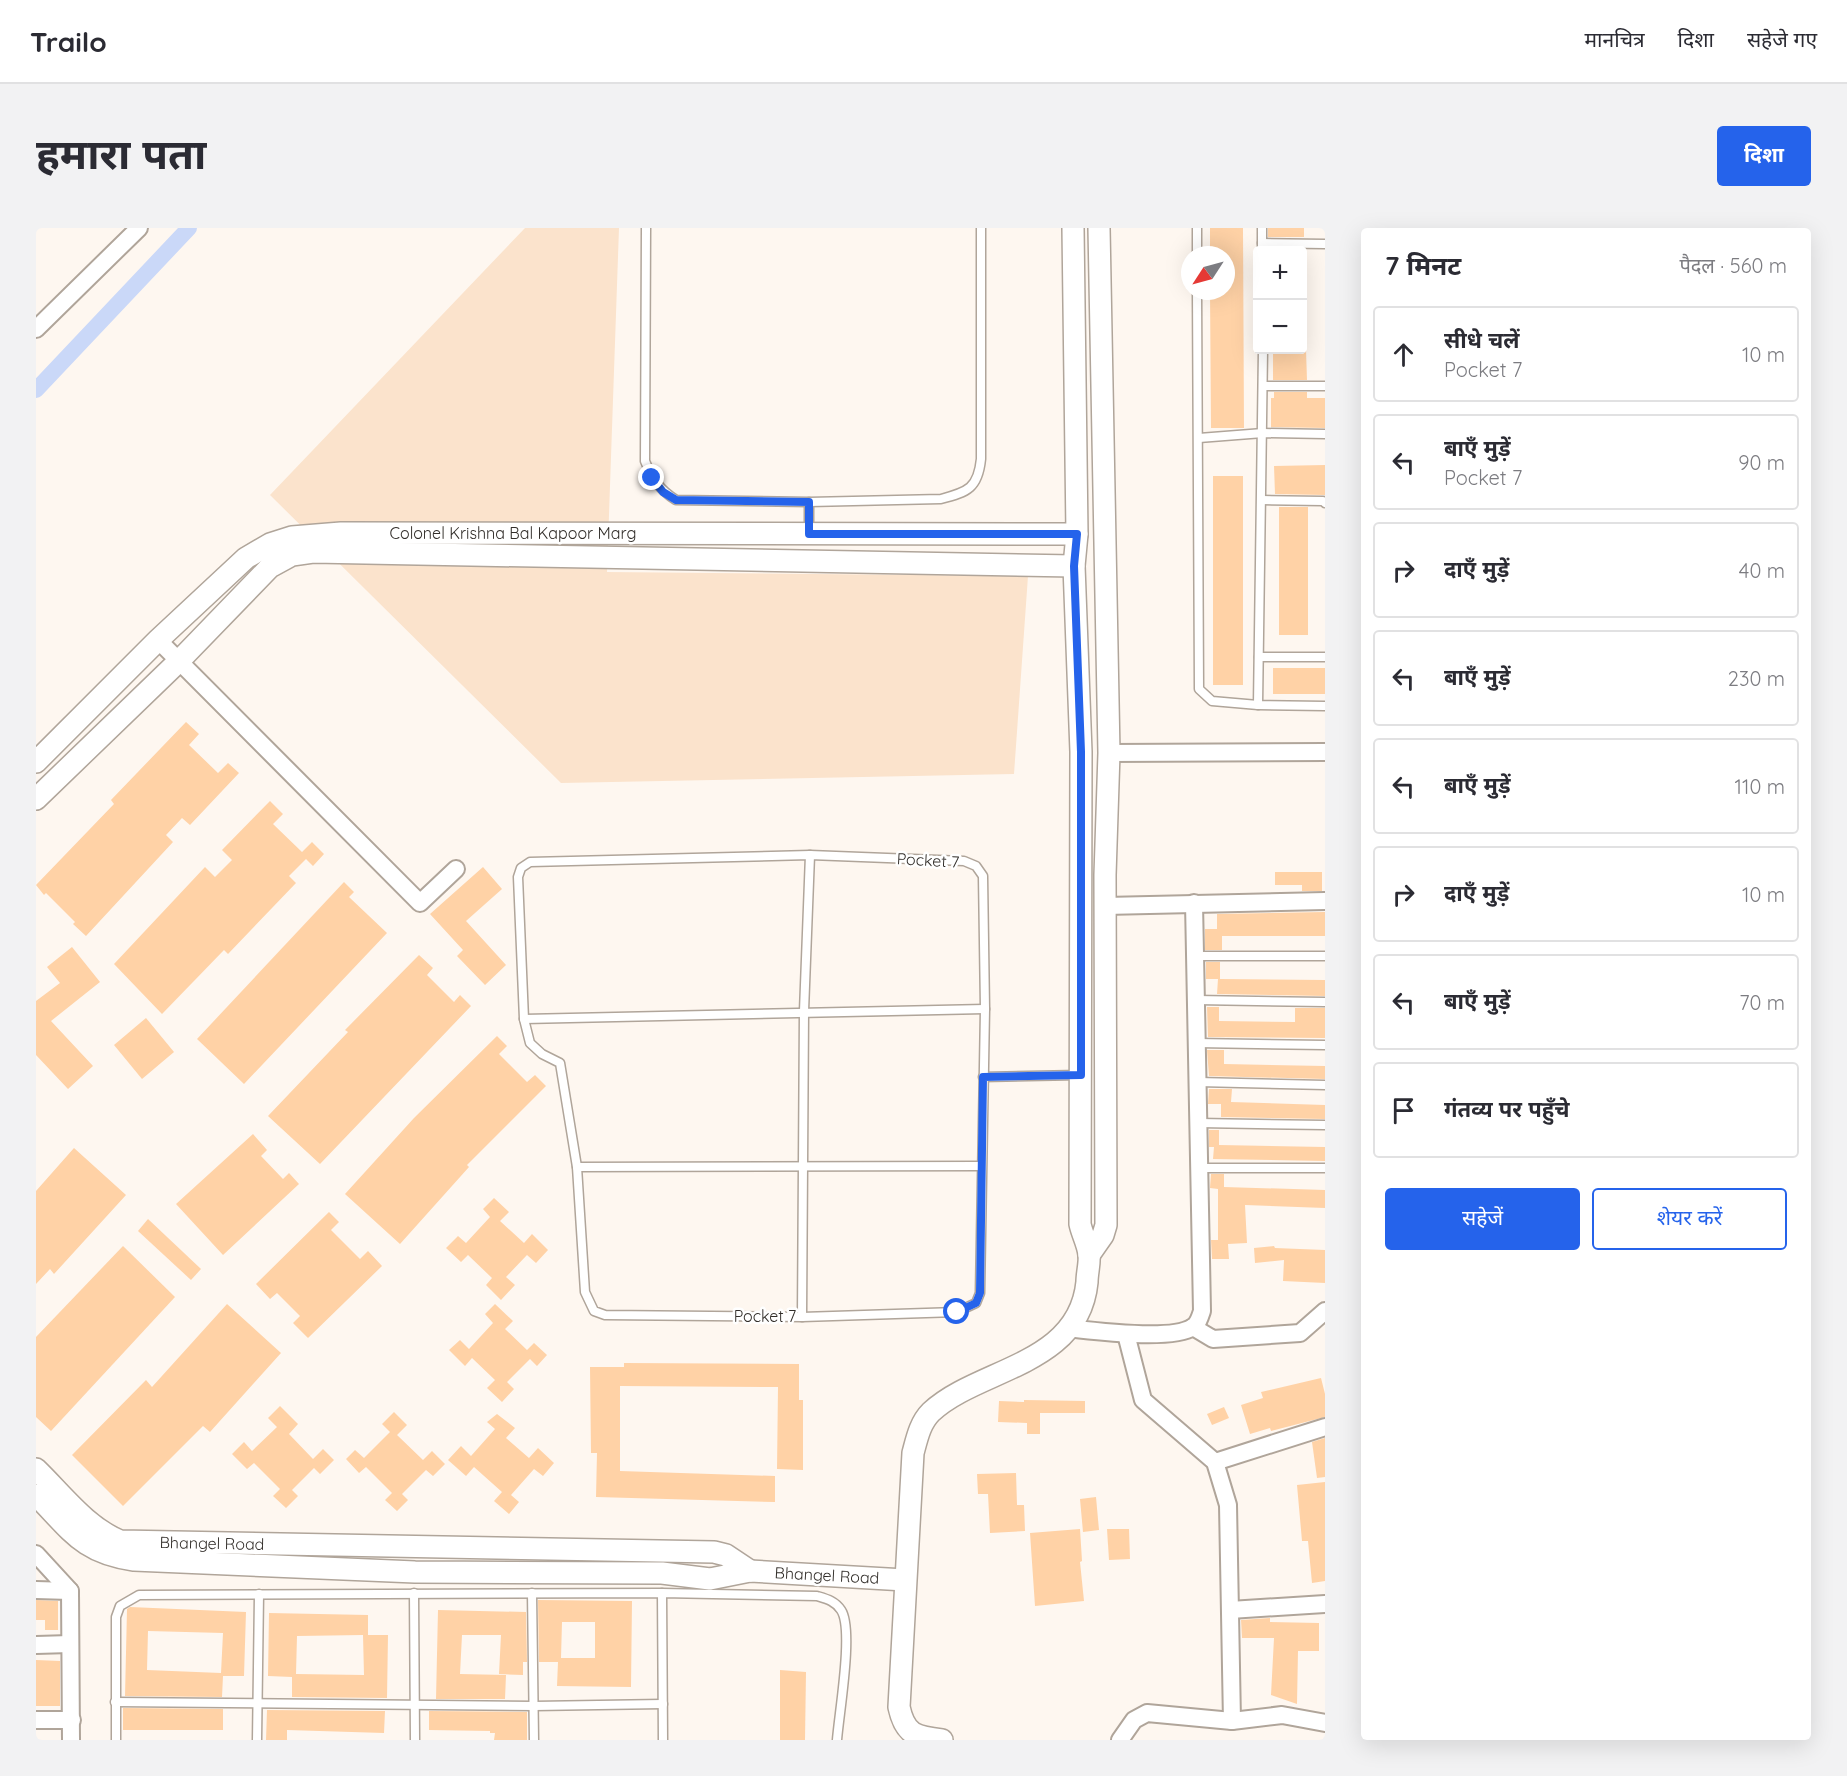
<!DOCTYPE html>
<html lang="hi">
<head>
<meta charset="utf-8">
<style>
	body { margin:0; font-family:Quicksand,"Noto Sans Devanagari",sans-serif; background:#f2f2f3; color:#2b2b33 }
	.controls { position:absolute; right:18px; top:18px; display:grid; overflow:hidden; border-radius:6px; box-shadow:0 6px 24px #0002 }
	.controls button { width:54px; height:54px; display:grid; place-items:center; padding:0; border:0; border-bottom:2px solid #e1e1e2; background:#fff; color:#2b2b33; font:30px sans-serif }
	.compass { position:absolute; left:1145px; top:18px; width:54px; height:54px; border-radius:50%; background:#fff; box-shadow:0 6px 24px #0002; rotate:234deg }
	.stop { position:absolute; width:18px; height:18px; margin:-14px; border:4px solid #2563eb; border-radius:50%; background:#fff }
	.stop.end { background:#2563eb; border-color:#fff; box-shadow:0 2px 6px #0008 }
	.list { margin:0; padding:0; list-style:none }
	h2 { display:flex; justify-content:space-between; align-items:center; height:78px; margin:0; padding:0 24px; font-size:26px }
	h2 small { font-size:20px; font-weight:400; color:#7c7c81 }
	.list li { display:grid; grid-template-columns:39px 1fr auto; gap:18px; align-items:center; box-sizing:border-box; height:96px; margin:0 12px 12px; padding:0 12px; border:2px solid #e1e1e2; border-radius:6px }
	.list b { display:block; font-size:22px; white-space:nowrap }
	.list p { margin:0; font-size:20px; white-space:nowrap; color:#7c7c81 }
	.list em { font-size:20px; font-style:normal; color:#7c7c81 }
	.actions { display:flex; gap:12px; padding:18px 24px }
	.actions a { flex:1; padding:14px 0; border:2px solid #2563eb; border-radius:6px; text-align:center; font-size:21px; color:#2563eb }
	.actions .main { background:#2563eb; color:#fff }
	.icon { flex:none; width:33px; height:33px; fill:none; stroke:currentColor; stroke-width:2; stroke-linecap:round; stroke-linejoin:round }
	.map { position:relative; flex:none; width:1289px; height:1512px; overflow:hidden; border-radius:6px }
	header { display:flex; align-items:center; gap:36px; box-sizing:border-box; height:84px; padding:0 30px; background:#fff; border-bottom:2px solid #e1e1e2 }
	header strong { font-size:28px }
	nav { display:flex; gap:33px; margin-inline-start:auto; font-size:21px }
	.intro { display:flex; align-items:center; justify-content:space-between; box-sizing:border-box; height:144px; padding:0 36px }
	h1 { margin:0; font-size:42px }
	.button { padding:15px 27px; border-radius:6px; background:#2563eb; color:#fff; font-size:21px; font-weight:700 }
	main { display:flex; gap:36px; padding:0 36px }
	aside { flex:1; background:#fff; border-radius:6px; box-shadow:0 6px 24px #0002 }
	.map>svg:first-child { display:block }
	.green { fill:#fbe3cc }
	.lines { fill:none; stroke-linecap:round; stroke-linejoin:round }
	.canal { stroke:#cad8f8; stroke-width:16 }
	.building { fill:#ffd2a6; fill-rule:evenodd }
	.service-casing { stroke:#b0a59a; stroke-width:11 }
	.minor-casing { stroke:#b0a59a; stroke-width:20 }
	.tertiary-casing { stroke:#b0a59a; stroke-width:24 }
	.service { stroke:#fff; stroke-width:8 }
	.minor { stroke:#fff; stroke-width:16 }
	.tertiary { stroke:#fff; stroke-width:21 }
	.route { stroke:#2563eb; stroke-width:8 }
	.labels { text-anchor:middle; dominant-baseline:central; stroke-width:5; stroke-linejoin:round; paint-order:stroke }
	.street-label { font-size:16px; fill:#322e2a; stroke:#fff }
</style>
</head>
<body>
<header>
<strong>Trailo</strong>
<nav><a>मानचित्र</a><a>दिशा</a><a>सहेजे गए</a></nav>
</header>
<div class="intro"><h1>हमारा पता</h1><a class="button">दिशा</a></div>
<main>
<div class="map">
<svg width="1289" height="1512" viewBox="0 0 1289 1512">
	<rect width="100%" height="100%" fill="#fef7f0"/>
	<polygon class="green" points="489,0 583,0 571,344 992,348 978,546 525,555 234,267"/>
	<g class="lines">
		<polyline class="canal" points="0,162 153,0"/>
	</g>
	<g class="building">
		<polygon points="1174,0 1207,0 1208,200 1175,200 1174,63 1190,63 1190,27 1174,27"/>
		<rect x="1232" y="0" width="36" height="9"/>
		<polygon points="1237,122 1270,122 1271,152 1237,152"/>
		<polygon points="1238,164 1271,164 1271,170 1289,170 1289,200 1235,199 1235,170 1238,170"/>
		<polygon points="1289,237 1289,267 1239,266 1238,238"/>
		<rect x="1177" y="248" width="30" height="209"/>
		<rect x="1243" y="279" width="29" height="128"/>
		<rect x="1237" y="440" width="52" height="26"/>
		<polygon points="150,494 163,506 153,517 182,545 192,535 203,545 154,597 146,590 130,607 137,614 50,708 37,696 39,694 10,665 8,667 0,657 78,576 75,572"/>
		<polygon points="234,573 247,586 237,596 266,624 276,614 288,626 277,638 270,631 253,648 260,655 192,726 188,722 126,786 78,736 169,639 179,649 196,632 186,622"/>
		<polygon points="447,639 466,661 430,693 470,737 449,757 421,728 427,722 394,686"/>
		<polygon points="1239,644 1286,644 1286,663 1266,663 1266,657 1239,657"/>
		<polygon points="308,654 318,664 313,669 351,705 208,856 161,811"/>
		<polygon points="1289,684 1289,708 1186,708 1186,722 1169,722 1169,701 1181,701 1181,686"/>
		<polygon points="36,719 64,754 15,793 57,838 32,861 0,827 0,773 24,755 11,739"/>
		<polygon points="383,727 397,740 391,747 418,774 424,767 435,778 284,936 232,888 312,804 309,802"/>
		<polygon points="1170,734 1184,734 1184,751 1289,752 1289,768 1181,766 1182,751 1170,751"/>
		<polygon points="1171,779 1183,779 1183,793 1259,794 1259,780 1289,780 1289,810 1172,809"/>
		<polygon points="110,790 138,824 106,851 78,817"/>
		<polygon points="461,808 471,818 463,826 491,854 499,847 510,858 431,937 433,939 364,1016 309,966 378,890"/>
		<polygon points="1171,822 1188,822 1188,836 1289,838 1289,851 1173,848"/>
		<polygon points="1173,861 1196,861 1195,874 1289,877 1289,891 1185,889 1185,876 1172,876"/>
		<polygon points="1173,902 1183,902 1183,917 1289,919 1289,933 1177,931 1178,919 1173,919"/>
		<polygon points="217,906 231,922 225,928 247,951 253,945 263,956 187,1027 140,976"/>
		<polygon points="38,920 90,967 18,1046 14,1041 0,1056 0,963"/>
		<polygon points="1175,946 1188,946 1188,959 1289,962 1289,980 1209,977 1211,1015 1192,1016 1193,1031 1176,1031 1175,1012 1182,1012 1182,961 1174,960"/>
		<polygon points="458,970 473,984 464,993 488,1015 496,1006 512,1022 500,1035 491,1027 470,1049 479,1057 465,1072 450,1057 456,1050 432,1027 425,1034 410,1020 422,1008 430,1015 454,989 447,981"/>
		<polygon points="293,984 303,994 295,1002 324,1031 332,1023 346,1038 272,1110 257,1095 264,1088 241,1065 234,1071 220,1056"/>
		<polygon points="112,991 165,1041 155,1052 102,1003"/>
		<polygon points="87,1018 139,1069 15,1203 0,1189 0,1109"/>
		<polygon points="1238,1018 1239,1020 1289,1022 1289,1055 1247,1053 1248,1032 1219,1035 1218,1020"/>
		<polygon points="191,1076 245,1125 174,1204 167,1198 87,1278 36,1227 110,1152 116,1159"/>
		<polygon points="459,1076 477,1093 469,1101 491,1122 498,1115 511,1127 501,1138 494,1131 471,1154 478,1161 466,1174 451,1160 459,1152 436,1130 429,1138 413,1122 424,1112 433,1121 457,1095 449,1086"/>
		<polygon points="588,1135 763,1136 763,1172 767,1172 767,1242 741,1241 742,1159 584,1158 584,1243 739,1248 739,1274 560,1269 561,1225 555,1225 554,1139 588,1139"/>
		<polygon points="1285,1150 1289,1166 1289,1189 1235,1203 1234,1200 1214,1206 1205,1177 1227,1170 1225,1164"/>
		<polygon points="988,1172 1049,1173 1049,1185 1004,1185 1004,1206 991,1206 991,1195 962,1194 963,1173 988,1174"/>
		<polygon points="244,1178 262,1196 253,1206 277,1231 287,1221 298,1232 284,1246 278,1240 256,1262 262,1268 250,1280 237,1268 244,1261 218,1235 211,1241 196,1226 208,1214 216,1223 241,1199 232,1190"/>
		<polygon points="1188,1179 1193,1190 1176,1197 1171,1186"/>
		<polygon points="358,1184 371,1197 361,1207 387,1232 396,1223 409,1236 397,1248 390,1242 366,1266 372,1272 361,1283 349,1272 356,1265 330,1239 323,1245 310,1231 319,1222 328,1230 354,1204 346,1196"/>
		<polygon points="461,1186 479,1200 470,1210 493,1230 502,1220 518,1235 507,1248 498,1241 475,1267 483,1274 473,1286 458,1273 466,1264 438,1239 430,1248 412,1232 425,1218 435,1228 459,1201 451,1194"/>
		<polygon points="1289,1210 1289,1249 1281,1250 1276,1214"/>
		<polygon points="980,1245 981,1277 988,1277 989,1303 954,1305 952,1266 942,1266 941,1246"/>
		<polygon points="1289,1254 1289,1353 1276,1355 1272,1313 1266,1313 1261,1257"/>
		<polygon points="1060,1269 1063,1302 1047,1304 1044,1271"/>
		<polygon points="1044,1301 1046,1333 1044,1334 1048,1373 999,1378 994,1305"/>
		<polygon points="1071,1301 1093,1301 1094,1331 1073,1332"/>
		<polygon points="0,1372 22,1373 22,1402 9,1402 9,1392 0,1392"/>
		<path d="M502,1372L596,1373L595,1459L521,1458L522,1434H503ZM526,1394H559V1430H525Z"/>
		<path d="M94,1379L210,1384L208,1448H187L186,1469L89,1468L91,1381ZM112,1403L187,1405L185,1445L111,1442Z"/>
		<polygon points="402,1382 490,1384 491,1434 487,1434 487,1447 463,1446 465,1407 426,1407 424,1446 470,1447 469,1471 400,1471"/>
		<path d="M233,1385L332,1387V1407H327H352L351,1470L256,1469V1449L232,1448ZM327,1407L328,1447L260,1446L261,1408Z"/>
		<polygon points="1234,1390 1234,1394 1283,1395 1283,1423 1262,1423 1261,1476 1235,1467 1238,1410 1206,1410 1205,1392"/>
		<polygon points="0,1432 24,1433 24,1478 0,1478"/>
		<polygon points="744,1442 770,1444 769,1512 744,1512"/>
		<polygon points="87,1480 187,1481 187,1502 87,1502"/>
		<polygon points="231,1482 349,1483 348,1505 251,1502 251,1512 230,1512"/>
		<polygon points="393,1483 491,1484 491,1512 458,1512 459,1505 454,1505 454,1503 393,1502"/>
	</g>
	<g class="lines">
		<defs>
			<g id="service">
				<path d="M610,0L609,233C616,251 624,262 640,272L773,274L905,271C932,264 942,260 945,231V0"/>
				<polyline points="1161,0 1161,27"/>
				<polyline points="1226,0 1226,22"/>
				<polyline points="1226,15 1289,16"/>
				<polyline points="1161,63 1163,461 1176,473 1222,477"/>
				<polyline points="1227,122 1222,477 1289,478"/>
				<polyline points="1227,158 1289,158"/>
				<polyline points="1163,210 1227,205 1289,206"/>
				<polyline points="1226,272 1287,273 1289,275"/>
				<polyline points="773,305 773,274"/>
				<polyline points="1223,429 1289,429"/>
				<polygon points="774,627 928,633 940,638 947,648 949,781 944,1065 940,1075 921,1084 766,1089 569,1087 558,1083 549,1064 541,939 524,835 506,826 494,815 488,791 482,649 485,640 494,634"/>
				<polyline points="1159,728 1289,728"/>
				<polyline points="1160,772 1289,774"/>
				<polyline points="488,791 949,781"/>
				<polyline points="1161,815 1289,817"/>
				<polyline points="947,849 1043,847"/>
				<polyline points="1162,854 1289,857"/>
				<polyline points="1163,895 1289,897"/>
				<polyline points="541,939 944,938"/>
				<polyline points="1164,940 1289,940"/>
				<polyline points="766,1089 768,783 774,627"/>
				<polyline points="378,1365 379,1512"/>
				<polyline points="496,1365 498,1512"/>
				<polyline points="626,1365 627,1512"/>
				<polyline points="79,1474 498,1478 627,1476"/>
				<path d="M80,1512V1389L84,1378L103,1367L626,1365L781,1368C791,1371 799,1373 805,1382C818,1401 803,1485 801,1512"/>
				<polyline points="221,1512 223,1366"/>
			</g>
			<g id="minor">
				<polyline points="0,101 103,0"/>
				<polyline points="122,412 384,675 420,641"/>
				<polyline points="1073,525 1289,524"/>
				<polyline points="1069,678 1289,673"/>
				<polyline points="1157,1099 1177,1111 1264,1105 1289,1083"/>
				<path d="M1032,1100C1057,1103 1136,1113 1157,1099C1162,1096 1164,1089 1166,1083L1158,675"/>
				<polyline points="1090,1106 1107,1172 1179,1234 1192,1277 1196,1493"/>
				<polyline points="1179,1234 1289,1199"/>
				<polyline points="0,1326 34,1363 35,1512"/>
				<polyline points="0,1362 34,1363"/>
				<polyline points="1194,1382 1289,1376"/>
				<polyline points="0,1417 34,1416"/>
				<polyline points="0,1492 36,1492"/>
				<polyline points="1084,1512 1098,1492 1111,1485 1196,1493 1246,1487 1289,1495"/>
			</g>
			<g id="tertiary">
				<polyline points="0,534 122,412 210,330 234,316 256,309 305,305 1041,306"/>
				<polyline points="0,571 143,433 234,339 256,327 277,324 1038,338"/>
				<polyline points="1053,1027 1067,1007 1070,997 1069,647 1073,525 1063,0"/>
				<path d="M0,1241C26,1266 50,1299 84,1313L678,1324L690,1327L714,1343"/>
				<path d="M0,1267C35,1302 46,1325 98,1332L379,1344L626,1345L674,1351L714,1343L869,1352"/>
				<path d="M906,1512C880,1509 869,1507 863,1479L877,1225C881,1210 884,1195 895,1184C942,1140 1043,1138 1051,1054C1051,1045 1054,1035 1053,1027C1052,1016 1046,1006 1044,996L1045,524L1038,338L1041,306L1037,0"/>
			</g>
		</defs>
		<use href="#service" class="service-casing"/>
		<use href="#minor" class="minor-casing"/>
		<use href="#tertiary" class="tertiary-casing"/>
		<use href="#service" class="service"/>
		<use href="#minor" class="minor"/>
		<use href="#tertiary" class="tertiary"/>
	</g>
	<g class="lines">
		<polyline class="route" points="616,250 627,264 640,272 773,274 773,306 1041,306 1038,338 1045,524 1045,847 947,849 944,1065 940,1075 921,1084"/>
	</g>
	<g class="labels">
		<g class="street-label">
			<text x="477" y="305">Colonel Krishna Bal Kapoor Marg</text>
			<text transform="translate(892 632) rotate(3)">Pocket 7</text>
			<text x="729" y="1088">Pocket 7</text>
			<text transform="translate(176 1315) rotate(1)">Bhangel Road</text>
			<text transform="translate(791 1347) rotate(3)">Bhangel Road</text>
		</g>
	</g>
</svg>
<div class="controls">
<button>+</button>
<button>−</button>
</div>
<svg class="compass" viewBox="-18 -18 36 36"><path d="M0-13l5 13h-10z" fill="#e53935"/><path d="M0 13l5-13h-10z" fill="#7c7c81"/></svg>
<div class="stop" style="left:921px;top:1084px"></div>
<div class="stop end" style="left:616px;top:250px"></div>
</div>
<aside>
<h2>7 मिनट<small>पैदल · 560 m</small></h2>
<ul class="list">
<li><svg class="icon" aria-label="ahead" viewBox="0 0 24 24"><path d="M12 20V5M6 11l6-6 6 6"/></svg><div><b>सीधे चलें</b><p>Pocket 7</p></div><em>10 m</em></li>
<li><svg class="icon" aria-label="left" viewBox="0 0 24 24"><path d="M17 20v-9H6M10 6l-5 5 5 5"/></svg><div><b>बाएँ मुड़ें</b><p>Pocket 7</p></div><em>90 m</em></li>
<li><svg class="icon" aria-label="right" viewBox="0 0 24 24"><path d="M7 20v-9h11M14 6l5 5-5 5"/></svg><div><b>दाएँ मुड़ें</b></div><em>40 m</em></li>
<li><svg class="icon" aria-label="left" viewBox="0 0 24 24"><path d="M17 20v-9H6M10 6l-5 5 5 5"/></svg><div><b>बाएँ मुड़ें</b></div><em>230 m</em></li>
<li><svg class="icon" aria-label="left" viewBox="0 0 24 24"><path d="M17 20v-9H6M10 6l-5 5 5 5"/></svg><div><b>बाएँ मुड़ें</b></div><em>110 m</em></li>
<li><svg class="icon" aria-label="right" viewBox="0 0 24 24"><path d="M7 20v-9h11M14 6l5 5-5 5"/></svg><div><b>दाएँ मुड़ें</b></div><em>10 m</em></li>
<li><svg class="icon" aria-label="left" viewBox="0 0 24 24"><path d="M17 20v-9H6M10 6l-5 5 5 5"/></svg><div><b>बाएँ मुड़ें</b></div><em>70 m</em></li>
<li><svg class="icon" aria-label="arrive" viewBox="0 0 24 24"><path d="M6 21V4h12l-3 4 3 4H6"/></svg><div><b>गंतव्य पर पहुँचे</b></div></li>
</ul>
<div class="actions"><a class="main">सहेजें</a><a>शेयर करें</a></div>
</aside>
</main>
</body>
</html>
